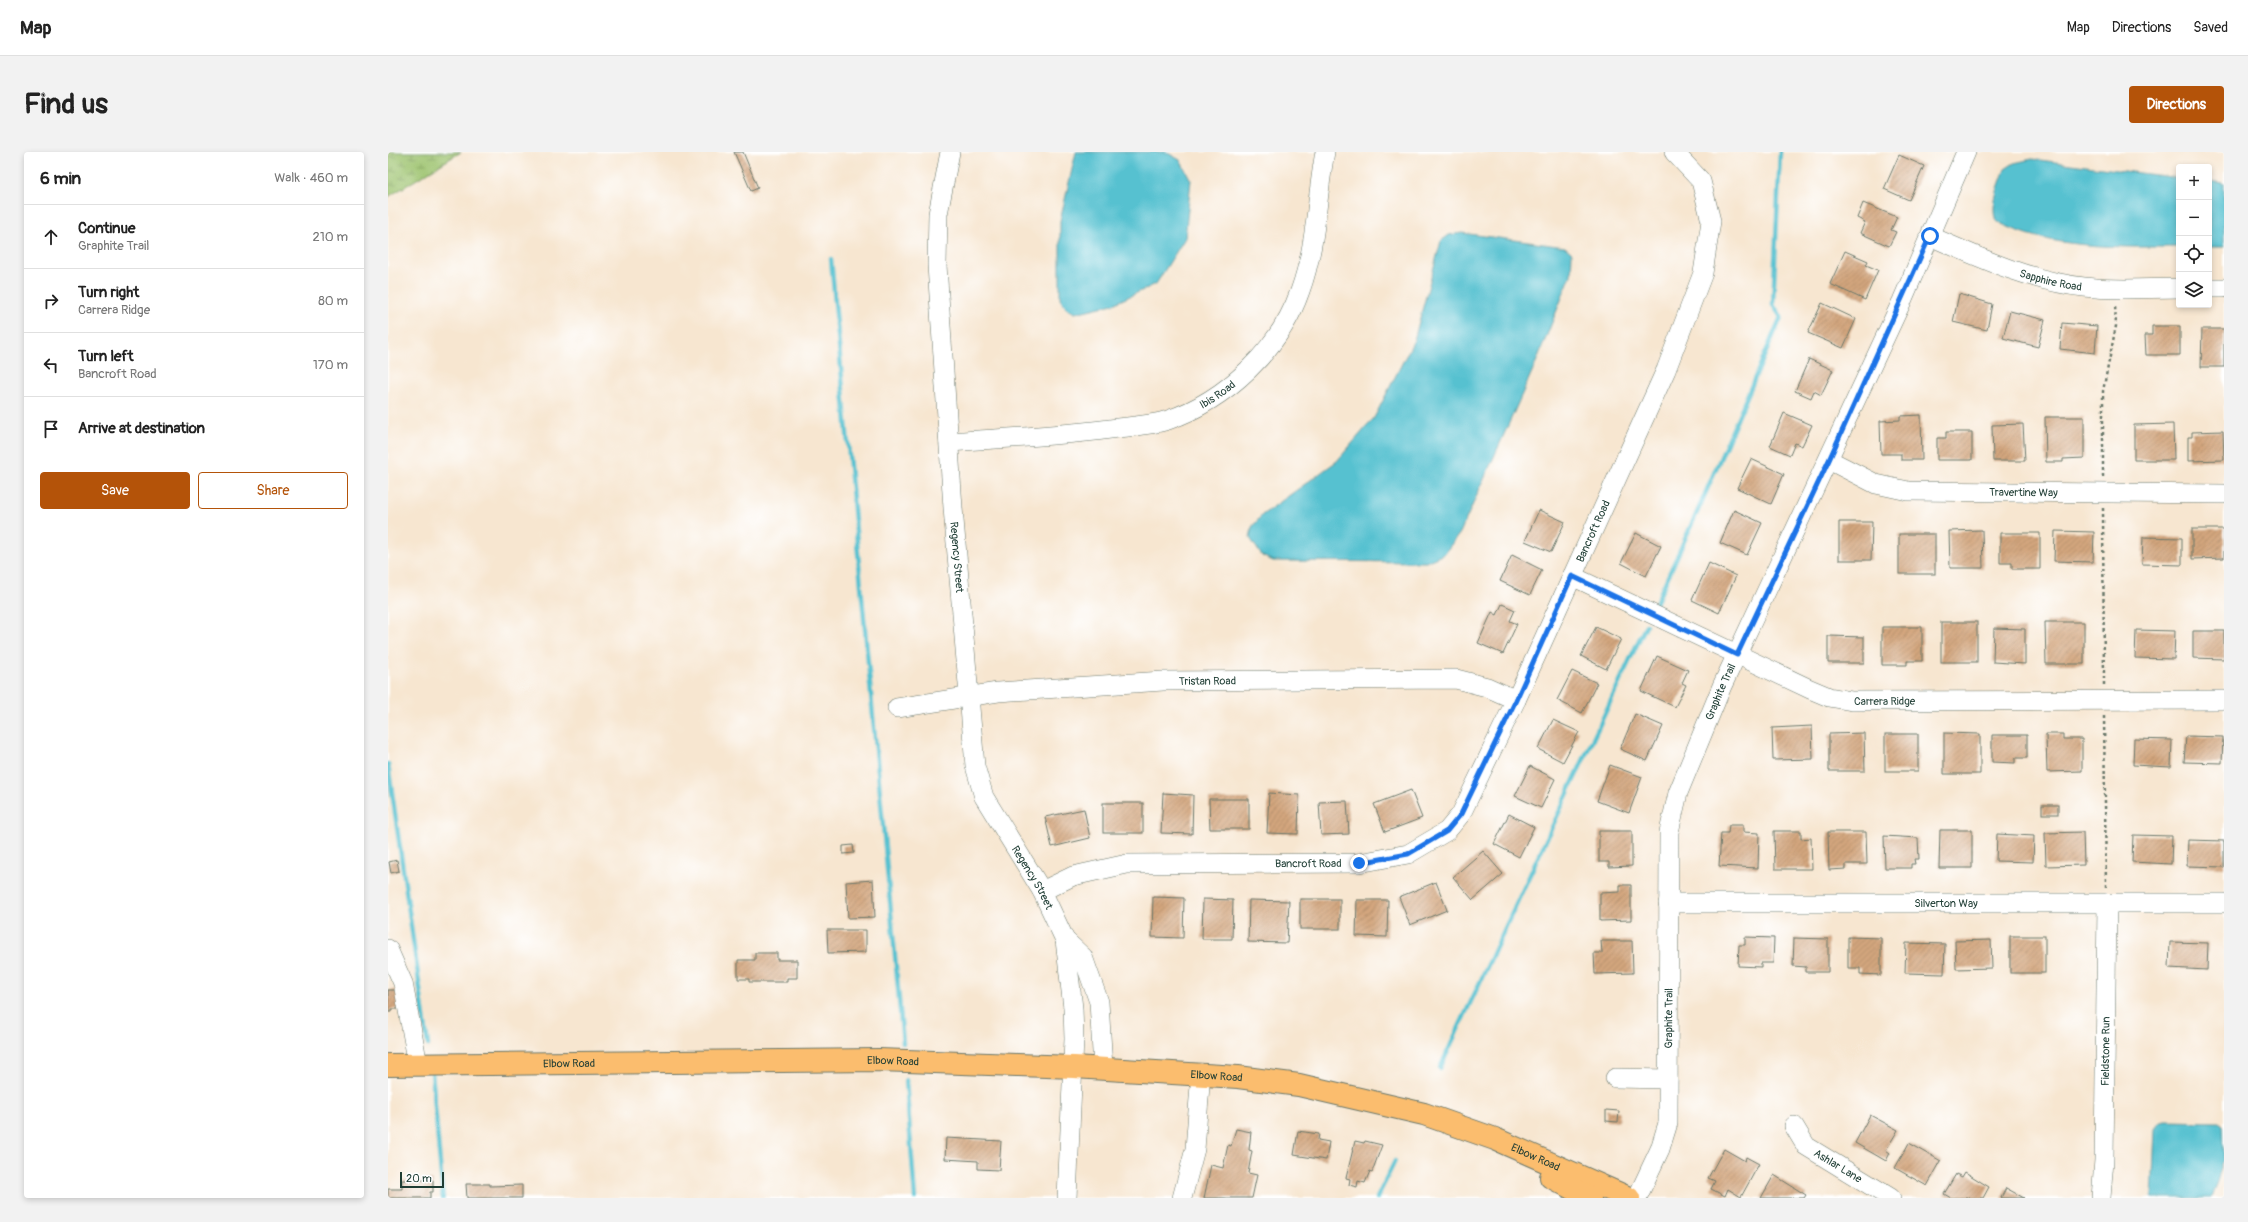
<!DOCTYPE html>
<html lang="en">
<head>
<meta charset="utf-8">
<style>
	body { margin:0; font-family:Pangolin,sans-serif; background:#f2f2f2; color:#222 }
	.controls { position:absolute; right:12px; top:12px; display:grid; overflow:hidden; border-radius:4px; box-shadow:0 2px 6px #0003 }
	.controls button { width:36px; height:36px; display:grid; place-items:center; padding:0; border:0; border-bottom:1px solid #e0e0e0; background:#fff; color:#222; font:20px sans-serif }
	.scale { position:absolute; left:12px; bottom:10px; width:44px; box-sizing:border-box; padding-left:4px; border:2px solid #1f3d34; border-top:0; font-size:11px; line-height:14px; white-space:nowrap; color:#1f3d34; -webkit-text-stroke:3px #fff; paint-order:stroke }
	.stop { position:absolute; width:12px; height:12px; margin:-9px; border:3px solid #1a73e8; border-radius:50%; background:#fff }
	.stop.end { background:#1a73e8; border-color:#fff; box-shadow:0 1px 4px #0008 }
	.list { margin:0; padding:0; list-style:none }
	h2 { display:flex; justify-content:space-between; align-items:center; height:52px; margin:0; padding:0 16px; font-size:17px }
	h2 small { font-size:13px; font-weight:400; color:#767676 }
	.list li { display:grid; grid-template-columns:26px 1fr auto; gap:12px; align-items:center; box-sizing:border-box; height:64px; padding:0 16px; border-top:1px solid #e0e0e0 }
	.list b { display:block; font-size:15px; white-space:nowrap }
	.list p { margin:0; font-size:13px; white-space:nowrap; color:#767676 }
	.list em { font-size:13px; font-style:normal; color:#767676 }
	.actions { display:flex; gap:8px; padding:12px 16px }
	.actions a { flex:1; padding:9px 0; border:1px solid #b45309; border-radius:4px; text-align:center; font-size:14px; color:#b45309 }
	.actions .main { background:#b45309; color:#fff }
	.icon { flex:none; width:22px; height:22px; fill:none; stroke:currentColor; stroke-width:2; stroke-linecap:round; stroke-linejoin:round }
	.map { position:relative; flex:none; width:1836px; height:1046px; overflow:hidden; border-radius:4px }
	header { display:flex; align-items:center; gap:24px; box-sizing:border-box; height:56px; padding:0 20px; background:#fff; border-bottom:1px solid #e0e0e0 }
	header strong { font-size:19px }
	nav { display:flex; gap:22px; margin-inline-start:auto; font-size:14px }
	.intro { display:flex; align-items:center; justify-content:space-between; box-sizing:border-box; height:96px; padding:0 24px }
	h1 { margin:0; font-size:28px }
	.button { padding:10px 18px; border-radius:4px; background:#b45309; color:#fff; font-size:14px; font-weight:700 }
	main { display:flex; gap:24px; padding:0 24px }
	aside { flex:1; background:#fff; border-radius:4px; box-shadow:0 2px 6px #0003 }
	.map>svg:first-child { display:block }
	.wetland { fill:url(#wetland-marsh); stroke:#5e8051 }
	.water { fill:#56c1d0; stroke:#3a7f82 }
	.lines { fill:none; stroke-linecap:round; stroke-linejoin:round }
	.stream { stroke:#56c1d0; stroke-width:4.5 }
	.building { fill:url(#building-hatch) }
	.minor-casing { stroke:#6b786b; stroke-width:20 }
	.major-casing { stroke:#6b786b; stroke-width:24 }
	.path { stroke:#6b786b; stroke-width:2.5; stroke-dasharray:3 3; stroke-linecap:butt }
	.minor { stroke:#fff; stroke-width:19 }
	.major { stroke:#fbbd6e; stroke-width:22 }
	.route { stroke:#1a73e8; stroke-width:5 }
	.labels { text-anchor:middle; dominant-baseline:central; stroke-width:3.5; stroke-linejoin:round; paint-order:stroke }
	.street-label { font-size:11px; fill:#1f3d34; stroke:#fff }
</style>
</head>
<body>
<header>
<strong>Map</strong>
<nav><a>Map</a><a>Directions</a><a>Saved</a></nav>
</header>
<div class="intro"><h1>Find us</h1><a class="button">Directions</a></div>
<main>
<aside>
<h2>6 min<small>Walk · 460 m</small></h2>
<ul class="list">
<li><svg class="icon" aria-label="ahead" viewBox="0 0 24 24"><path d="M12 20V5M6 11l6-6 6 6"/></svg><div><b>Continue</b><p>Graphite Trail</p></div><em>210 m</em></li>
<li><svg class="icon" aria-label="right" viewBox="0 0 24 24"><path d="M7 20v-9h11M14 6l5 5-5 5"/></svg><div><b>Turn right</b><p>Carrera Ridge</p></div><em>80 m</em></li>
<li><svg class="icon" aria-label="left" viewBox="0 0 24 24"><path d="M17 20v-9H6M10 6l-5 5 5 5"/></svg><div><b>Turn left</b><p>Bancroft Road</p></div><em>170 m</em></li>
<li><svg class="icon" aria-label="arrive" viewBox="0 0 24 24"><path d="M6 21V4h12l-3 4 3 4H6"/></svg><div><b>Arrive at destination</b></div></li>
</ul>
<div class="actions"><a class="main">Save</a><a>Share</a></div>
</aside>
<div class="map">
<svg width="1836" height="1046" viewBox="0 0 1836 1046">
	<defs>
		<pattern id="wetland-marsh" width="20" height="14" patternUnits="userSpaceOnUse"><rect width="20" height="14" fill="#9dc36e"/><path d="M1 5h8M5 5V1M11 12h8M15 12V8" fill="none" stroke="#7fa05b"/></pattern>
		<pattern id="building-hatch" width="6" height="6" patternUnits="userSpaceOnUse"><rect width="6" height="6" fill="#d3a67e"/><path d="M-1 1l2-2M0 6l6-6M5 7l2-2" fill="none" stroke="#ab8868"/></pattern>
	</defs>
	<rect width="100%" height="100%" fill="#fff"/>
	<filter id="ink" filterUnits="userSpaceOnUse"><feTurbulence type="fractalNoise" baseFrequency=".025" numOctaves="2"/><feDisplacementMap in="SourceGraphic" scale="8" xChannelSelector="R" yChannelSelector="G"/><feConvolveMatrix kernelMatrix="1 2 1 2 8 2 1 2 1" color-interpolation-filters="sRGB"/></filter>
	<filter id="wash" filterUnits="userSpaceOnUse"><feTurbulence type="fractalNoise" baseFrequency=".012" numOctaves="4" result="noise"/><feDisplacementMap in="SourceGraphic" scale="16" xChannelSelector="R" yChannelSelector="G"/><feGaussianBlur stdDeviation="0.9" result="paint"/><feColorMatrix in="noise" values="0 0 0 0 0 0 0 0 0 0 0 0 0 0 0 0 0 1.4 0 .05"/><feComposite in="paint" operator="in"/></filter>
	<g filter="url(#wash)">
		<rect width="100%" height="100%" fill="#f7e6d0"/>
		<polygon class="wetland" points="0,0 73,0 0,45"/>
		<g class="water">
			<polygon points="688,0 778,0 792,8 803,28 797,86 768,132 725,152 687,161 678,156 672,146 672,69"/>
			<path d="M1644,7L1791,26V95C1732,95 1661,98 1608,69C1602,52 1611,34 1617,17L1626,11Z"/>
			<polygon points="1821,29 1836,31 1836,95 1821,95"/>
			<polygon points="1074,81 1177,95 1184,101 1183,123 1147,213 1072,381 1056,402 1038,410 885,409 874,404 862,386 864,375 874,363 949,309 986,266 1026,188 1053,89 1061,83"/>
			<polygon points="1777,969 1831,970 1835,973 1836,1008 1823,1046 1764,1046 1767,978 1771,971"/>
		</g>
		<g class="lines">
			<g class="stream">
				<polyline points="443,107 515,891"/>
				<polyline points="1268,451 1311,356 1393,165 1385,153 1392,0"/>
				<polyline points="0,612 40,893"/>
				<polyline points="1052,916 1258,473"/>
				<polyline points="44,920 55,1046"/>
				<polyline points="518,928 527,1046"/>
				<polyline points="989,1046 1007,1009"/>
			</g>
		</g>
		<g id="blocks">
			<g class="building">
				<polygon points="346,0 355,0 370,36 363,39"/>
				<polygon points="1511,3 1536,14 1521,48 1496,37"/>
				<polygon points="1475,51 1509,65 1503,78 1508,80 1501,94 1472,81 1477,70 1469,66"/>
				<polygon points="1457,99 1480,109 1478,113 1490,118 1477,148 1442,132"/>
				<polygon points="1571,142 1604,152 1599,178 1565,170"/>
				<polygon points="1434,151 1468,167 1455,196 1420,181"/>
				<polygon points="1622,159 1657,168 1650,195 1615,186"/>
				<polygon points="1674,171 1709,174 1707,201 1672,197"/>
				<polygon points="1764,174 1792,174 1792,203 1758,203 1757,183 1764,183"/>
				<polygon points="1814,177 1836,177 1836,215 1813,215"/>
				<polygon points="1421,207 1445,218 1433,243 1426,239 1423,246 1407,239"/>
				<polygon points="1396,261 1424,273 1414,294 1407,291 1402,303 1382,294"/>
				<polygon points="1533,263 1534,308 1513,308 1513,302 1493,302 1492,269 1512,268 1512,264"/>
				<polygon points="1657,265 1696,265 1696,306 1675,307 1675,310 1658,310"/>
				<polygon points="1635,272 1637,309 1605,309 1604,273"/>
				<polygon points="1785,272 1786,308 1746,308 1746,273"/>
				<polygon points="1835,279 1836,308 1800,309 1800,285 1804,285 1804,280"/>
				<polygon points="1558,280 1584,280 1584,308 1549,308 1549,286 1558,286"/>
				<polygon points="1363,307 1396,322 1383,352 1349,336"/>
				<polygon points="1151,358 1177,370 1163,400 1137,389"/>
				<polygon points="1346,358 1374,371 1359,403 1332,391"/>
				<polygon points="1451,370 1484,370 1483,408 1451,408"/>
				<polygon points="1804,377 1836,377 1836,406 1804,407"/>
				<polygon points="1594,378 1595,416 1562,416 1561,379"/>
				<polygon points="1667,379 1706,380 1705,410 1666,409"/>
				<polygon points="1248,381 1273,394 1258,424 1233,411"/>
				<polygon points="1612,381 1652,381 1652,417 1624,417 1624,411 1612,411"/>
				<rect x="1511" y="382" width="36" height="40"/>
				<polygon points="1755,385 1794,386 1794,413 1754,412"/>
				<polygon points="1124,403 1154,418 1142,443 1112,429"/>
				<polygon points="1321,411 1348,424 1331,461 1304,448"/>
				<polygon points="1114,452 1127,458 1122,469 1129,472 1115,502 1090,491 1104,460 1109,463"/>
				<rect x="1553" y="470" width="36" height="40"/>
				<polygon points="1657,470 1696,470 1696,512 1658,512"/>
				<polygon points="1208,475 1233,487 1218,517 1193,504"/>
				<polygon points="1494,475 1534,475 1534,509 1519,509 1519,513 1494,513"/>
				<polygon points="1606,476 1637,477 1637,512 1605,510"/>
				<polygon points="1748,478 1787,479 1786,507 1747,506"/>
				<polygon points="1805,479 1836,479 1836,507 1805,506"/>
				<polygon points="1440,484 1476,485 1476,511 1440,511"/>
				<polygon points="1269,504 1300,518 1294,531 1298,533 1287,555 1253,539"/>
				<polygon points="1184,519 1209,531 1194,561 1169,548"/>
				<polygon points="1247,562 1275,574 1259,609 1232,597"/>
				<polygon points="1165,568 1191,580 1175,610 1150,597"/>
				<polygon points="1424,574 1425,607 1385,608 1384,576"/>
				<polygon points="1476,581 1477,619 1441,619 1441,582"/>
				<polygon points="1556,581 1592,582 1592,622 1556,622"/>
				<rect x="1497" y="582" width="33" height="37"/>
				<polygon points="1658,582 1675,582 1675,587 1694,587 1694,619 1659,620"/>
				<polygon points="1604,583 1639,583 1639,606 1627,606 1627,611 1604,610"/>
				<polygon points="1798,584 1835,585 1834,611 1796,610"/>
				<polygon points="1746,587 1784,588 1783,615 1745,613"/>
				<polygon points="1222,613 1254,625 1241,661 1209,649"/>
				<polygon points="1142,614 1167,627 1153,656 1127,644"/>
				<polygon points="1023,638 1034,666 997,680 986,652"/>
				<polygon points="775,641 805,643 804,682 773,681"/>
				<polygon points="881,641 911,643 910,682 879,681"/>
				<polygon points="821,647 861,647 861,677 822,677"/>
				<polygon points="959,649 961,682 933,683 931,650"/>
				<rect x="715" y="651" width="40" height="30"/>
				<rect x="1654" y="653" width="16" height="9"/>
				<polygon points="696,657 702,686 664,695 657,665"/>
				<polygon points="1121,662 1146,675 1131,705 1106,692"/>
				<polygon points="1341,673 1355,673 1355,680 1371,681 1370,716 1331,714 1333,681 1340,681"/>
				<polygon points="1552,678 1584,678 1584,716 1551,716"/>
				<polygon points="1211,679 1244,679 1244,714 1221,715 1221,710 1211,710"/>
				<polygon points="1386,679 1413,679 1413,687 1423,686 1424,717 1387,717"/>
				<polygon points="1440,680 1478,680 1479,712 1458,712 1458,717 1441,718"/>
				<polygon points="1695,680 1696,713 1658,714 1657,681"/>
				<polygon points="1609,682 1646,684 1645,710 1608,709"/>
				<polygon points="1745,683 1784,684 1783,712 1744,710"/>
				<polygon points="1496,684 1530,686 1531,707 1526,707 1527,712 1523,712 1523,716 1497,716"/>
				<polygon points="1800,688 1836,689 1836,715 1799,714"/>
				<polygon points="465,693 466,701 455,702 455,694"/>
				<polygon points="1095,699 1115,722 1085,748 1065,725"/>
				<polygon points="9,708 11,719 3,721 1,710"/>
				<polygon points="485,728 487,765 460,766 458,730"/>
				<polygon points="1048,730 1059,758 1022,773 1011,745"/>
				<polygon points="1232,733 1243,733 1243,768 1212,769 1212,741 1232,740"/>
				<polygon points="765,745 796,746 795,786 764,785"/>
				<polygon points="815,747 845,748 844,787 814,787"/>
				<rect x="912" y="747" width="40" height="30"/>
				<polygon points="861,748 901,749 899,791 860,790"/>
				<polygon points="969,748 1000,748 999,785 968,784"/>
				<polygon points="439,778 478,778 478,800 440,801"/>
				<rect x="1622" y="784" width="35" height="37"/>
				<polygon points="1357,785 1386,786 1385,811 1373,811 1373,815 1350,814 1351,793 1357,793"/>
				<polygon points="1460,785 1493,786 1493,823 1472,822 1472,816 1460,816"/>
				<polygon points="1406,786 1440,787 1440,820 1418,820 1418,815 1405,814"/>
				<polygon points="1603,788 1604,816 1568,817 1567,789"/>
				<polygon points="1213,789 1244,789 1245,821 1207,822 1206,801 1214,801"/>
				<polygon points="1782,790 1820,791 1819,818 1781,816"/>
				<polygon points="1518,791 1557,792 1556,822 1517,821"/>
				<polygon points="367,801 389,801 389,808 409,808 409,826 399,826 399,830 361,830 361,827 350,827 350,808 367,808"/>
				<polygon points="0,838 11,838 11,857 3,857 3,860 0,860"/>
				<polygon points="1218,958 1231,959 1230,970 1218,969"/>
				<polygon points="1482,963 1510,978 1498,998 1502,1001 1498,1009 1467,991"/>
				<polygon points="848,977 863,980 861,998 864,999 860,1021 869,1023 864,1046 816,1046 823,1013 835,1016 840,993 843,994"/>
				<polygon points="910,979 931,982 930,988 941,990 938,1008 906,1003"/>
				<polygon points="558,986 613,989 611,1018 590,1017 590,1009 557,1007"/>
				<polygon points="967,989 976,991 977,989 994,993 984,1020 982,1019 977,1031 970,1029 969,1035 961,1033 962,1027 958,1026"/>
				<polygon points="1521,991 1553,1009 1539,1034 1507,1016"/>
				<polygon points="1336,997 1357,1009 1358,1005 1371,1012 1353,1045 1340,1037 1337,1044 1323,1037 1327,1029 1320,1026"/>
				<polygon points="1577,1020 1601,1035 1595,1046 1563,1046 1556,1042 1568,1022 1574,1025"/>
				<polygon points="1386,1023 1418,1043 1416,1046 1373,1046"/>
				<polygon points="14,1028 45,1028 45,1040 42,1040 42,1046 0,1046 0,1037 14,1037"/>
				<polygon points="78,1032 102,1032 102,1034 134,1033 134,1046 79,1046"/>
				<polygon points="1618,1036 1636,1046 1613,1046"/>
			</g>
		</g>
	</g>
	<g filter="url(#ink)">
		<use href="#blocks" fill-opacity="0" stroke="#6b786b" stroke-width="1"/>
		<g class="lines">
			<defs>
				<g id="minor">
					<path id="s1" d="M562,0L550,62L549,113L565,356L587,614L596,645L654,739L677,788L685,856L686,887L679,1046"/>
					<path id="s2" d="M1542,84C1592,106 1642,129 1696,135C1727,139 1760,136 1791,136"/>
					<polyline points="1821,136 1836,136"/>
					<path id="s3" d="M561,290C617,286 674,284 730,276C746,274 765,273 780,268C838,248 892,197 912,139C929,92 928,48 937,0"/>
					<path id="s4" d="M1441,308L1488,332L1520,339L1836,342"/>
					<path id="s5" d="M1184,424L1422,537L1441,545L1464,549L1836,548"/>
					<path id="s6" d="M509,556L610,540L775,529L1068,527L1099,535L1128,548"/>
					<path id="s7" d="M654,739L685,724L739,712L971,711L1020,702L1059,679L1073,662L1128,548L1278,218L1315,121L1323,69L1313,29L1286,0"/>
					<path id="s8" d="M1280,751H1836"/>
					<polyline points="677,788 695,805 711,850 715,916"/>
					<polyline points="0,797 15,831 30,913"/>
					<polyline points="1227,926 1280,927"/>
					<path id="s9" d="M1406,974L1418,994L1503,1046"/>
					<polyline points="794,1046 807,997 813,921"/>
					<path id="s10" d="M1249,1046L1272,997L1280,971L1281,680L1290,641L1334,534L1514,149L1578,0"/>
					<path id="s11" d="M1713,1046L1716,1008L1719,751"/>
				</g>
				<g id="major">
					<path id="s12" d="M0,913L491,908L686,915L850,925L911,933L1036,962L1107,987L1241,1046"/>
					<polyline points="1163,1025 1202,1046"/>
				</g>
			</defs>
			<use href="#minor" class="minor-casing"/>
			<use href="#major" class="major-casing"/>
			<g class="path">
				<polyline points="1715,325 1715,239 1728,174 1727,153"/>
				<polyline points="1715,356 1716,533"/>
				<polyline points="1716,564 1718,735"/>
			</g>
			<use href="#minor" class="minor"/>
			<use href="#major" class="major"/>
		</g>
	</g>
	<g class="lines" filter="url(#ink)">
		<polyline class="route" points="971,711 1020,702 1059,679 1073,662 1128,548 1184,424 1349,503 1441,308 1542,84"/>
	</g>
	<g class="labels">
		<g class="street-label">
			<text stroke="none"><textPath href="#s2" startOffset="129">Sapphire Road</textPath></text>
			<text stroke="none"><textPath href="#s3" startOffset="276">Ibis Road</textPath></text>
			<text stroke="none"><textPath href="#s4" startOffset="201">Travertine Way</textPath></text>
			<text stroke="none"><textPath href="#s7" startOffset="751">Bancroft Road</textPath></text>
			<text stroke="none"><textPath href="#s1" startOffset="407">Regency Street</textPath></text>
			<text stroke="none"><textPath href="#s6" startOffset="312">Tristan Road</textPath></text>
			<text stroke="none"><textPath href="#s10" startOffset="522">Graphite Trail</textPath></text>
			<text stroke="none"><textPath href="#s5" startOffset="340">Carrera Ridge</textPath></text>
			<text stroke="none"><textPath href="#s7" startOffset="271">Bancroft Road</textPath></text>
			<text stroke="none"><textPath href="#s1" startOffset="743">Regency Street</textPath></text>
			<text stroke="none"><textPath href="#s8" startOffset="278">Silverton Way</textPath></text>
			<text stroke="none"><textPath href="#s10" startOffset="186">Graphite Trail</textPath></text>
			<text stroke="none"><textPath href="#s11" startOffset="147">Fieldstone Run</textPath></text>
			<text stroke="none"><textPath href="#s12" startOffset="505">Elbow Road</textPath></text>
			<text stroke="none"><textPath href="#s12" startOffset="181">Elbow Road</textPath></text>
			<text stroke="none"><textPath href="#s12" startOffset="829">Elbow Road</textPath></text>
			<text stroke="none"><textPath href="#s12" startOffset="1160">Elbow Road</textPath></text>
			<text stroke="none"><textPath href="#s9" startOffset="61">Ashlar Lane</textPath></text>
		</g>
	</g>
</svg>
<div class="controls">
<button>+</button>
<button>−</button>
<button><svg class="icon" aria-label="locate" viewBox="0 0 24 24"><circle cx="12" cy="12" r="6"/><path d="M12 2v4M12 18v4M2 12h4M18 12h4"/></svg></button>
<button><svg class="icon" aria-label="layers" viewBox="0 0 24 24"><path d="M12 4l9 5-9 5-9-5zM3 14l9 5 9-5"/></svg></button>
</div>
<div class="scale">20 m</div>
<div class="stop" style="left:1542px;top:84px"></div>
<div class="stop end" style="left:971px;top:711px"></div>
</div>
</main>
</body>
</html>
